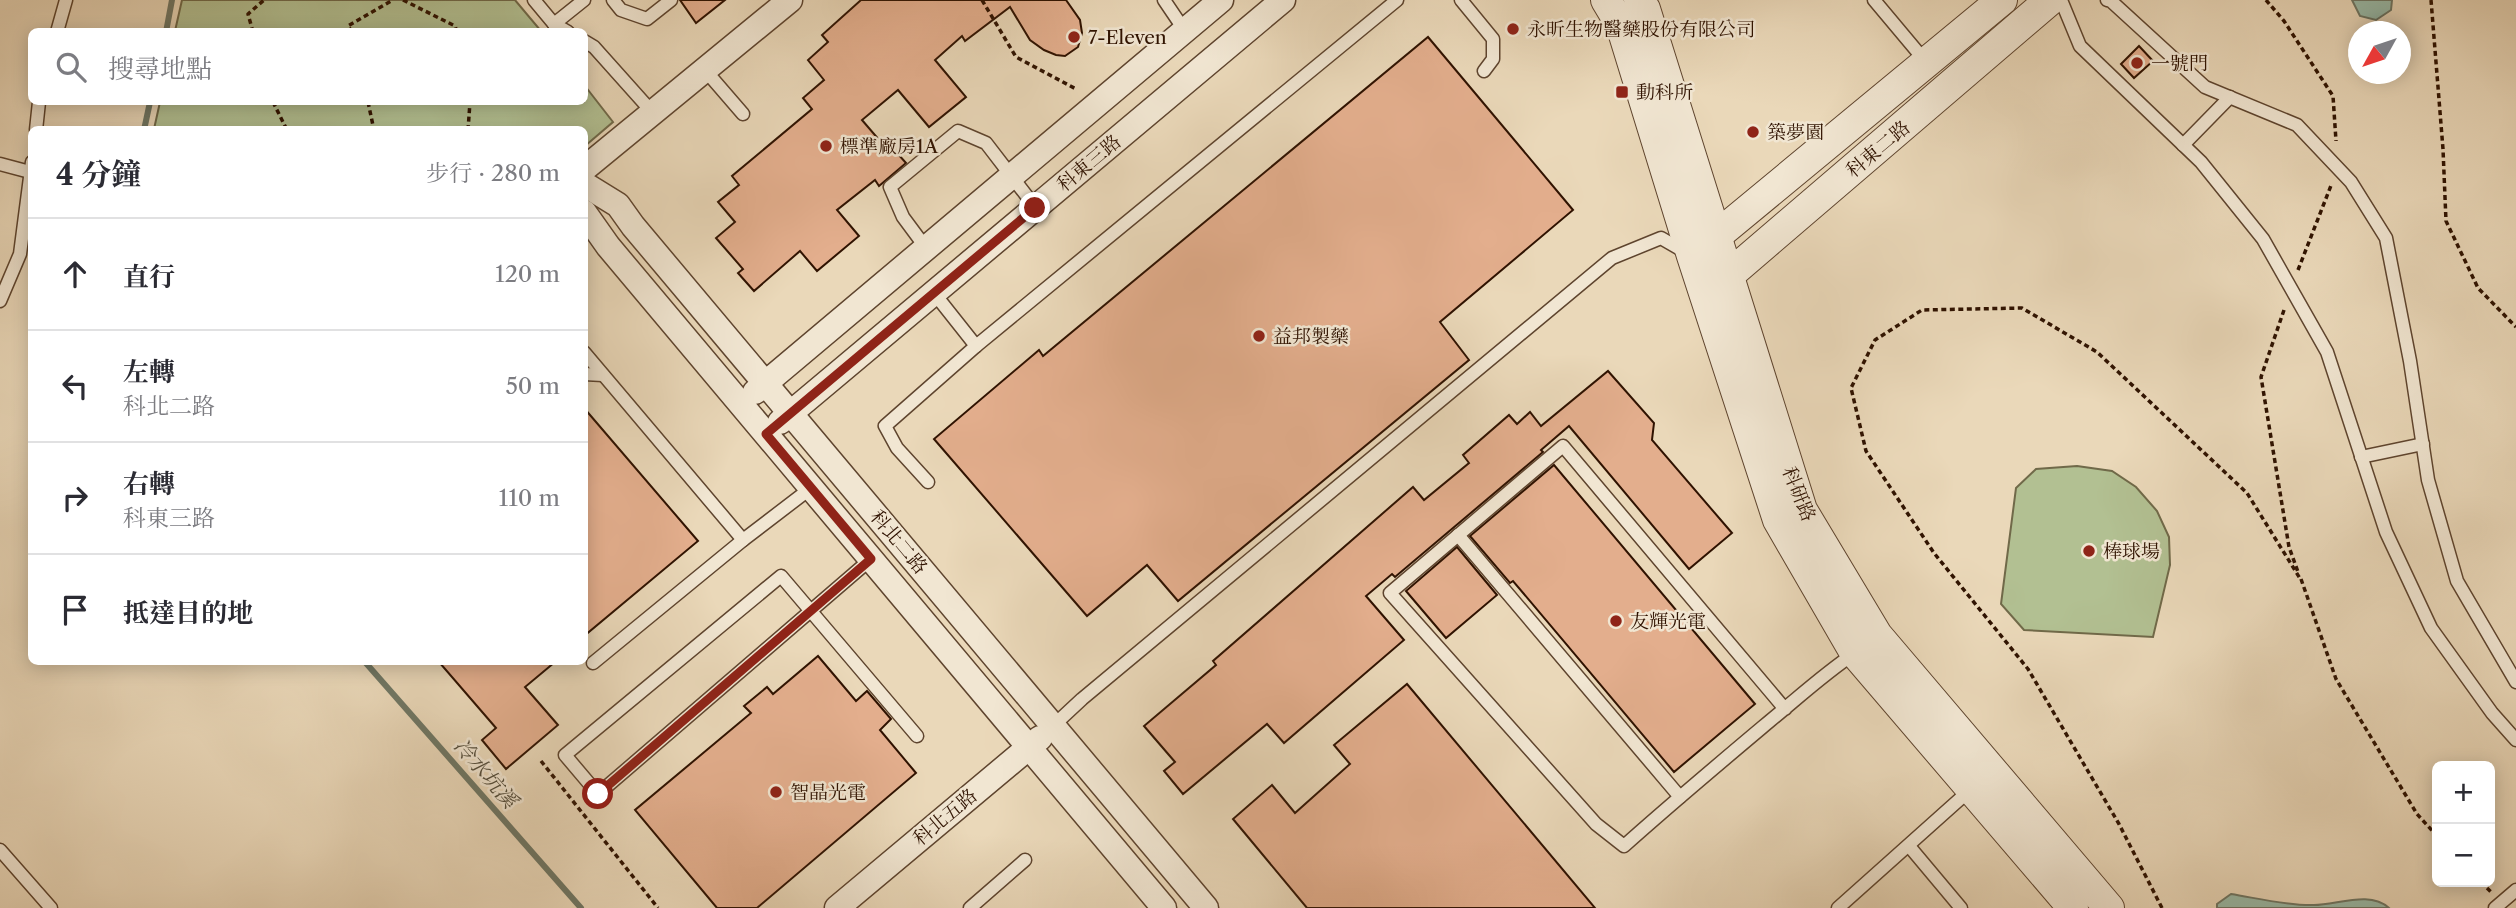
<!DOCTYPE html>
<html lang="zh-TW">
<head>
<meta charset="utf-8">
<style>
	body { margin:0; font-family:"Libre Caslon Text","Noto Serif TC",serif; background:#f2f2f3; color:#2b2b33 }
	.controls { position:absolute; right:21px; bottom:21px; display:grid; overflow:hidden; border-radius:10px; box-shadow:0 4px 18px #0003 }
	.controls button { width:63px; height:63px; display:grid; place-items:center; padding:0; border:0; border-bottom:2px solid #e1e1e2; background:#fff; color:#2b2b33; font:35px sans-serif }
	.compass { position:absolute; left:2348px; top:21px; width:63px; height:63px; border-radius:50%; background:#fff; box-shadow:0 4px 18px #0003; rotate:230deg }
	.stop { position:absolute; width:21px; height:21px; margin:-16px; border:5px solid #8f2418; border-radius:50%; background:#fff }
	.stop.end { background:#8f2418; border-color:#fff; box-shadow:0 2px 7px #0008 }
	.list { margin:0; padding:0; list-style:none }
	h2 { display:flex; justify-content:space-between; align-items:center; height:91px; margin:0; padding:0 28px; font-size:30px }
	h2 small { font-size:23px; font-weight:400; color:#7c7c81 }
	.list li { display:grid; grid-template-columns:46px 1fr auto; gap:21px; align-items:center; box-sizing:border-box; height:112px; padding:0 28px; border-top:2px solid #e1e1e2 }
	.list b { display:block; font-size:26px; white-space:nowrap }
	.list p { margin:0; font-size:23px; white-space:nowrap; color:#7c7c81 }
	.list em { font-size:23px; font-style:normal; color:#7c7c81 }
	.icon { flex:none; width:38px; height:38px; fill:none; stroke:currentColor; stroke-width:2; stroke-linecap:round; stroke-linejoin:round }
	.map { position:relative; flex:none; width:2516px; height:908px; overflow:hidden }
	.search { position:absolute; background:#fff; box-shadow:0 4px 18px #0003; left:28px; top:28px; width:560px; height:77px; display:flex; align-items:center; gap:18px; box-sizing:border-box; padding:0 24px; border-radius:10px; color:#7c7c81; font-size:26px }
	.panel { position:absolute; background:#fff; box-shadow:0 4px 18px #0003; left:28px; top:126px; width:560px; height:539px; border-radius:10px }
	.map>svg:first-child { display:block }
	.green { fill:#b2c092; stroke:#706949; stroke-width:2 }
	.water { fill:#99bba9; stroke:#6f7765; stroke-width:2 }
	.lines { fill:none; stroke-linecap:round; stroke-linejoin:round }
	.stream { stroke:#6f7765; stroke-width:6 }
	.building { fill:#e3ae8d; stroke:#2f1200; stroke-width:2 }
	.service-casing { stroke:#5e442e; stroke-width:15 }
	.minor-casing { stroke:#5e442e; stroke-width:27 }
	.tertiary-casing { stroke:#5e442e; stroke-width:32 }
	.path { stroke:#2f1200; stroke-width:3.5; stroke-dasharray:5 3.5; stroke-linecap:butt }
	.service { stroke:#f1e6d2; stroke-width:12 }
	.minor { stroke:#f1e6d2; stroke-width:24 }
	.tertiary { stroke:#f1e6d2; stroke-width:30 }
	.route { stroke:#8f2418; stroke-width:9 }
	.poi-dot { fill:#8f2418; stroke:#f1e6d2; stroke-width:2.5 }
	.labels { text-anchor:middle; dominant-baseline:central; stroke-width:5; stroke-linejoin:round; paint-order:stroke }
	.poi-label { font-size:19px; fill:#2f1200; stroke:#f1e6d2; text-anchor:start }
	.street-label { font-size:19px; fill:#2f1200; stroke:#f1e6d2 }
	.water-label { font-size:21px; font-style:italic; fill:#544d3b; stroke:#f1e6d2 }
</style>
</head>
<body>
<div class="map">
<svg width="2516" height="908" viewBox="0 0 2516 908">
	<rect width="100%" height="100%" fill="#ead8b9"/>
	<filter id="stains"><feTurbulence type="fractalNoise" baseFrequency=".00286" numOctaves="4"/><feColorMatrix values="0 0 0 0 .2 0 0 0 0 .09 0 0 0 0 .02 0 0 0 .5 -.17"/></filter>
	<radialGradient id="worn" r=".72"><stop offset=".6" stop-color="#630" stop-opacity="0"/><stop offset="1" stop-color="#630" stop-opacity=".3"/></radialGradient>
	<g class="green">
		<polygon points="182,0 515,0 541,31 175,31"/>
		<polygon points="585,86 613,122 585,146 584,130 154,129 160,102 584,102"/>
		<polygon points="2077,466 2112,471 2136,487 2157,511 2169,537 2170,565 2153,637 2024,630 2001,604 2016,488 2036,469"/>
	</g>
	<g class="water">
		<polygon points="2352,0 2392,0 2391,10 2376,20 2360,16"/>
		<path d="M2231,894C2256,898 2288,906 2314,905C2337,905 2370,890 2389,908H2217V904Z"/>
	</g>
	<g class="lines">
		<g class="stream">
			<polyline points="166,32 172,0"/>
			<polyline points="144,130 150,102"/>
			<polyline points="365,662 581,908"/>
		</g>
	</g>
	<g class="building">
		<polygon points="680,0 725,0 696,23"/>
		<polygon points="861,0 1066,0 1080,20 1082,33 1078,47 1065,56 1056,55 1044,50 1030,40 1010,7 965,41 962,36 935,60 966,97 929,127 898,90 862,120 886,148 890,145 906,163 879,186 875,180 837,210 859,236 817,271 800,251 754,291 738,273 743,269 716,238 735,222 718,202 739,185 732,176 812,109 803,98 824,80 808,60 828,42 822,35"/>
		<polygon points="1428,37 1573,210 1440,322 1469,360 1178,601 1147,565 1087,616 934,439 1039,350 1043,356"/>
		<polygon points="2139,46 2153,61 2134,78 2121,64"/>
		<polygon points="1608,371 1654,423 1652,440 1732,533 1689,569 1569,426 1541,450 1543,452 1395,577 1392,574 1366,596 1404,640 1284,743 1267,724 1183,794 1164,771 1175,762 1144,726 1216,665 1213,661 1413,487 1424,500 1469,463 1463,455 1509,415 1517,424 1530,412 1541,426"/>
		<polygon points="584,408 698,541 584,636"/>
		<polygon points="1554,465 1755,704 1674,772 1513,581 1510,583 1470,536"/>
		<polygon points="1457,547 1497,595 1446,638 1406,591"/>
		<polygon points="818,656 856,701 867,691 891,719 880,730 916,773 757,908 717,908 635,810 751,713 744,706 767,687 773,694"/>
		<polygon points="439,662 555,662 525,687 558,725 506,769 482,740 496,728"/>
		<polygon points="1407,684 1595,908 1307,908 1233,819 1272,785 1295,813 1350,764 1334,745"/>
	</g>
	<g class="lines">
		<defs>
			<g id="service">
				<polyline points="534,0 554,24 568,32"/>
				<polyline points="613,0 621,10 647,19 671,0"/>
				<polyline points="1164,0 1185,31"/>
				<polyline points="1461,0 1493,39 1493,59 1484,71"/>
				<polyline points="1874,0 1926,62"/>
				<polyline points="2061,0 2080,46 2201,162 2263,239 2327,352 2386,532 2431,628 2492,713 2516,740"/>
				<polyline points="2107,0 2111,1 2205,87 2297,125 2351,182 2386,238 2410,361 2428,480 2457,581 2516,682"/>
				<polyline points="554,24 584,0"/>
				<polyline points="57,32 66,0"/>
				<polyline points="584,41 594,47 653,113"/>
				<polyline points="705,70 743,114"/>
				<polyline points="36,130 39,102"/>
				<polyline points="2183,145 2230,97"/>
				<polyline points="0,164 30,172"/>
				<polyline points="926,248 903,217 890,187 958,131 986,143 1036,208"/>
				<polyline points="934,293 976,346"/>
				<polyline points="0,301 20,254 32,162"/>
				<polyline points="584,352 743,540 811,488"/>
				<polyline points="584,374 603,375"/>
				<polyline points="2361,457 2423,444"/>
				<polyline points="928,482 897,448 885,426 976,346 1397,0"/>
				<polyline points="1458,535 1680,797"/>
				<polyline points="871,559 598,794 565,755 781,576 917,736"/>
				<polyline points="593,663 743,540"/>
				<path d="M1785,709L1563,446L1390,593L1596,824L1624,846C1672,803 1721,762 1771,720C1799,697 1825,673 1855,653"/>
				<polyline points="1053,726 1082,699 1612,258 1661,238 1687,253"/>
				<polyline points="1909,846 1961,908"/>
				<polyline points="0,850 51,908"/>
				<polyline points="970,908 1025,860"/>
				<polyline points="1838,908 1970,790"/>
				<polyline points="2495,908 2516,890"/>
			</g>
			<g id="minor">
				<polyline points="584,169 790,0"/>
				<polyline points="584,184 618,205 633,226 1206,908"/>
				<polyline points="584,212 608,246 1164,908"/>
				<polyline points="755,392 1221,0"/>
				<polyline points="780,422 1283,0"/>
				<polyline points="837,908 1040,738"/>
			</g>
			<g id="tertiary">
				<polyline points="1606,0 1621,25 1692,256 1778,520 1855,653 2073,908"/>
				<polyline points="1639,0 1645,9 1802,510 1877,635 2109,908"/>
				<polyline points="1703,247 2002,0"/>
				<polyline points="1715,287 2050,0"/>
			</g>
		</defs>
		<use href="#service" class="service-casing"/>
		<use href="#minor" class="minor-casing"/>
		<use href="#tertiary" class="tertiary-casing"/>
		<g class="path">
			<polyline points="403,0 455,26 457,32"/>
			<polyline points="982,0 1016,57 1076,89"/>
			<polyline points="2266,0 2284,21 2333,96 2336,141"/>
			<polyline points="2431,0 2443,149 2446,221 2478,288 2516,327"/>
			<polyline points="253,32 248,14 264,0"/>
			<polyline points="352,32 348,26 393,0"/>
			<polyline points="273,102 287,130"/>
			<polyline points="368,102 374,130"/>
			<polyline points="468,130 470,102"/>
			<polyline points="2298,270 2332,183"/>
			<polyline points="2284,310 2261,377 2289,547 2298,572"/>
			<polyline points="2301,579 2336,679 2417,814 2437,836"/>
			<polyline points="541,761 658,908"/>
			<polyline points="2481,882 2492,893"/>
			<polyline points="2162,908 2119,824 2028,669 1934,553 1866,451 1851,388 1875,340 1922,310 2022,308 2097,352 2247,493 2301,580"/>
		</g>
		<use href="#service" class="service"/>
		<use href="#minor" class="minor"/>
		<use href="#tertiary" class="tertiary"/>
	</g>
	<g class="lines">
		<polyline class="route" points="598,794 871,559 766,434 1035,208"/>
	</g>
	<g class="poi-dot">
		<circle cx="1513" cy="29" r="7"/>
		<circle cx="1074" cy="37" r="7"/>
		<circle cx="2137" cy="63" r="7"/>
		<rect x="1615" y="85" width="14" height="14" rx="3.5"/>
		<circle cx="1753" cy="132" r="7"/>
		<circle cx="826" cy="146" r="7"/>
		<circle cx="1259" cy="336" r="7"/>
		<circle cx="2089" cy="551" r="7"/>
		<circle cx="1616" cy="621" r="7"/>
		<circle cx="776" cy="792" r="7"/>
	</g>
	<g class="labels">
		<g class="poi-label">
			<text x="1527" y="29">永昕生物醫藥股份有限公司</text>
			<text x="1088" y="37">7-Eleven</text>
			<text x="2151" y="63">一號門</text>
			<text x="1636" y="92">動科所</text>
			<text x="1767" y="132">築夢園</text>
			<text x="840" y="146">標準廠房1A</text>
			<text x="1273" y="336">益邦製藥</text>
			<text x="2103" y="551">棒球場</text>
			<text x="1630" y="621">友輝光電</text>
			<text x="790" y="792">智晶光電</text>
		</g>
		<g class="street-label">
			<text transform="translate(1878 149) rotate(-40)">科東二路</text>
			<text transform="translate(1089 163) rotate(-40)">科東三路</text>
			<text transform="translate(1799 494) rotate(68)">科研路</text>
			<text transform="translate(899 542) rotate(50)">科北二路</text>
			<text transform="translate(945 817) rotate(-40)">科北五路</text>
		</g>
		<g class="water-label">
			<text transform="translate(486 773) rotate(49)">冷水坑溪</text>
		</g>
	</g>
	<rect width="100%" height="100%" filter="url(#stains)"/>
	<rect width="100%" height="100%" fill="url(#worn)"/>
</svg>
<div class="controls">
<button>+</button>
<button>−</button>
</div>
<svg class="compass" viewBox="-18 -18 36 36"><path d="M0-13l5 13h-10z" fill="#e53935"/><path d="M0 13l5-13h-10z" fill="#7c7c81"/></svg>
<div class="stop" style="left:598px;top:794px"></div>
<div class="stop end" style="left:1035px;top:208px"></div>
<div class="search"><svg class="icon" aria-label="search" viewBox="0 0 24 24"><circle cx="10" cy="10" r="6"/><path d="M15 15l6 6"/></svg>搜尋地點</div>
<section class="panel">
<h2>4 分鐘<small>步行 · 280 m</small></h2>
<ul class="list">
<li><svg class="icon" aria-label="ahead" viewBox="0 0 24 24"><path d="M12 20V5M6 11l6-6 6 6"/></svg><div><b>直行</b></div><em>120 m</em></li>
<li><svg class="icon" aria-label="left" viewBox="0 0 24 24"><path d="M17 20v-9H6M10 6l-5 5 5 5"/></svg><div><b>左轉</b><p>科北二路</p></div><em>50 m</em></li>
<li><svg class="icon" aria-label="right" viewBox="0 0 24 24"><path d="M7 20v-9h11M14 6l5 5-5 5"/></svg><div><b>右轉</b><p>科東三路</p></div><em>110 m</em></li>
<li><svg class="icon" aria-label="arrive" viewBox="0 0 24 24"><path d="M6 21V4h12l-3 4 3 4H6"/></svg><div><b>抵達目的地</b></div></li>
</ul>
</section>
</div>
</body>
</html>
